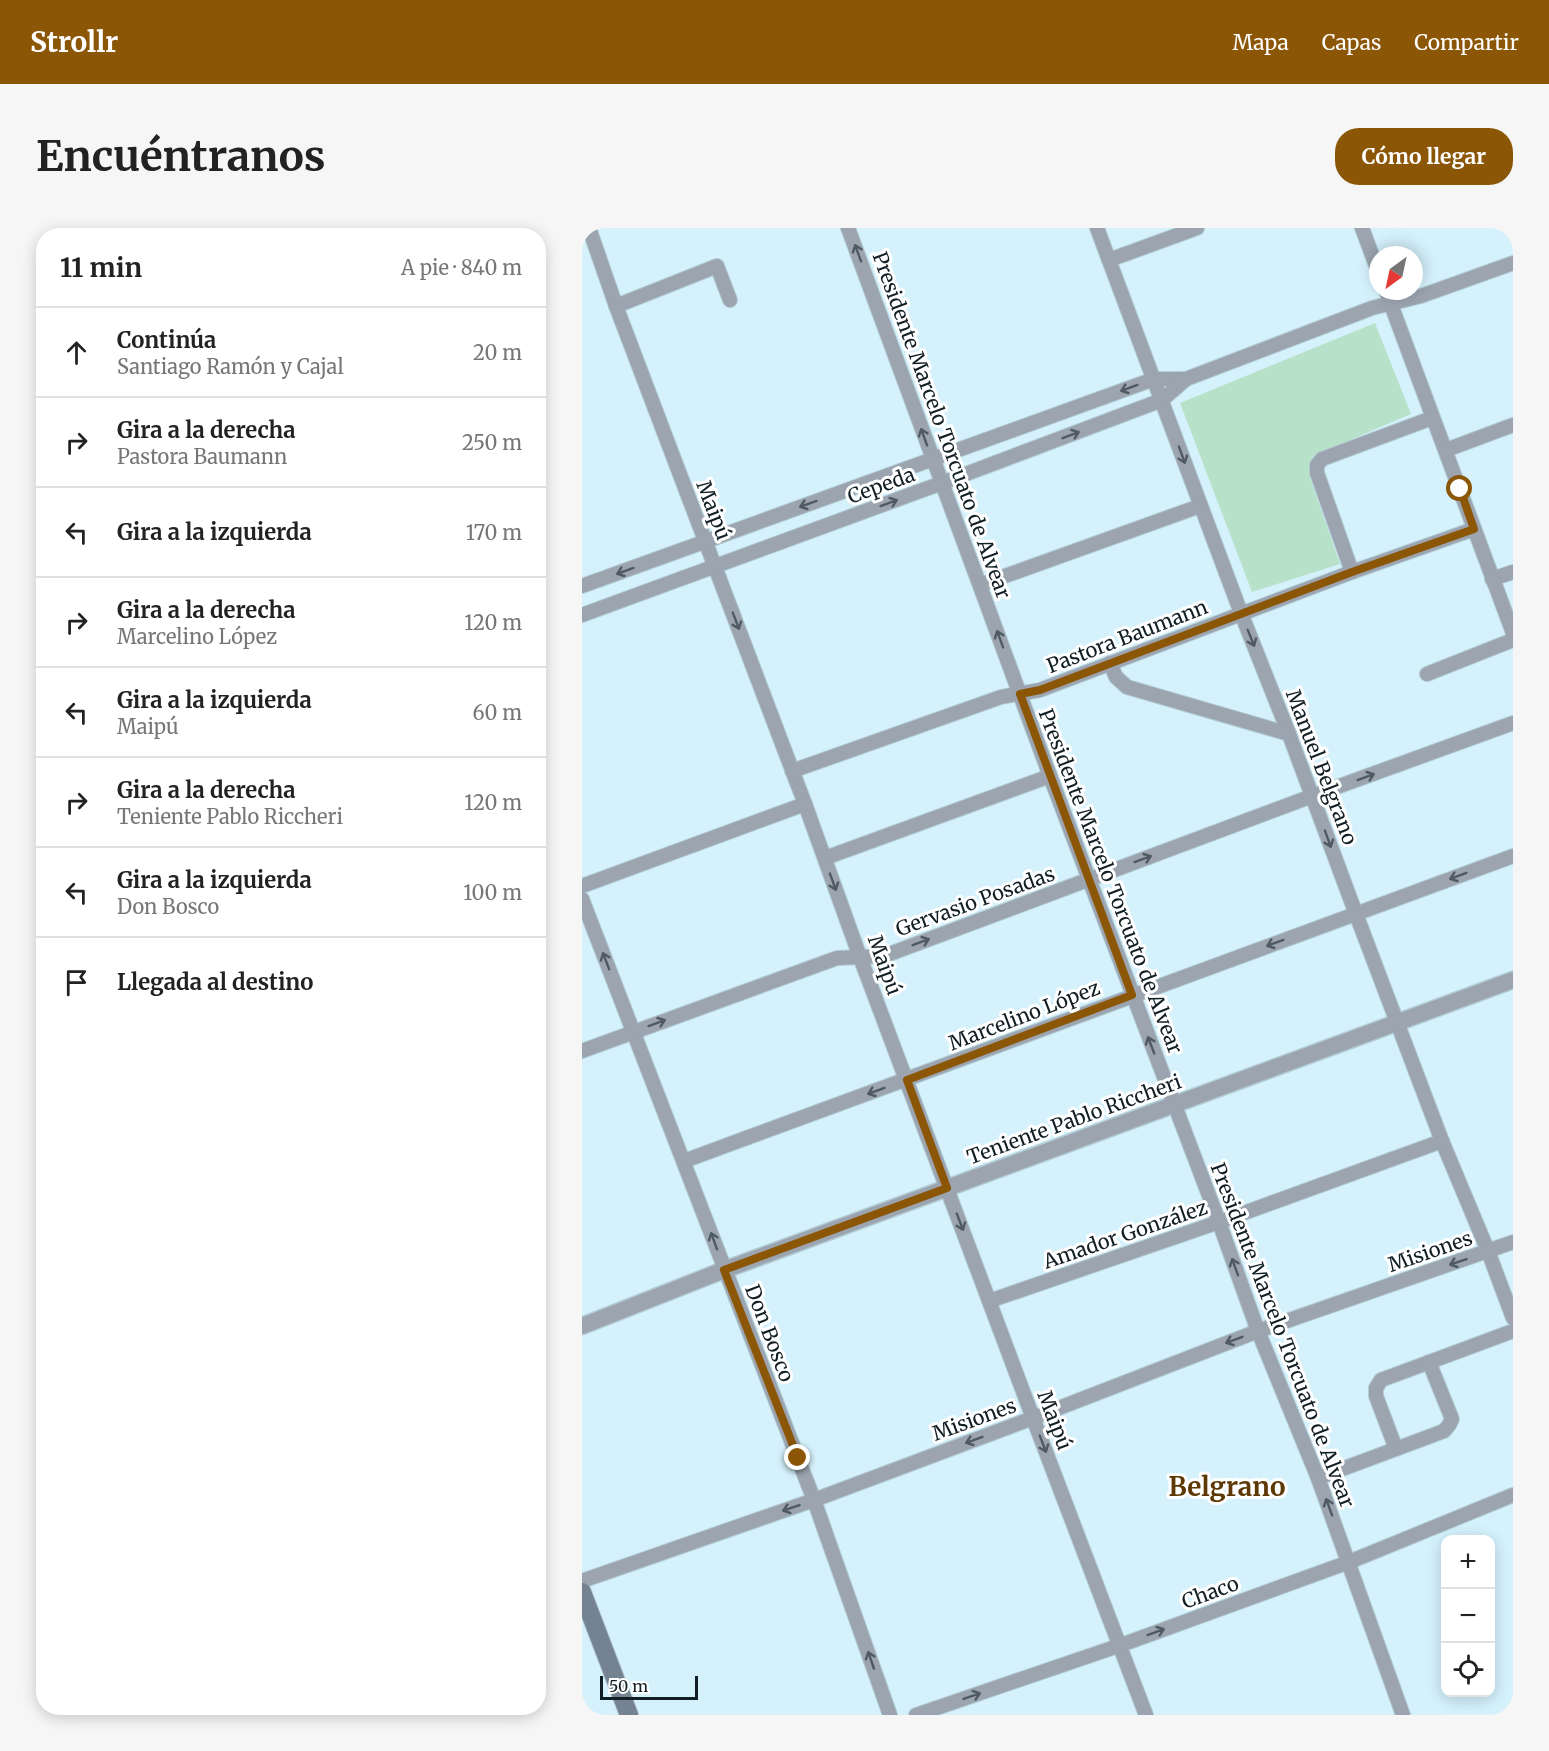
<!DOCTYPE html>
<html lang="es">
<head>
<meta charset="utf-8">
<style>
	body { margin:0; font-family:Merriweather,serif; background:#f6f6f6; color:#222 }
	.controls { position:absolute; right:18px; bottom:18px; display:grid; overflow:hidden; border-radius:12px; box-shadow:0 3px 15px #0003 }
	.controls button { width:54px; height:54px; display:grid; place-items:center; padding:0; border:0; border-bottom:2px solid #e0e0e0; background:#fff; color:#222; font:30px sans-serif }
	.compass { position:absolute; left:787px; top:18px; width:54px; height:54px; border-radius:50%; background:#fff; box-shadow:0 3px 15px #0003; rotate:213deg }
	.scale { position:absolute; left:18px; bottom:15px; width:98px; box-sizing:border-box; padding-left:6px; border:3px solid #111e23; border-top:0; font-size:16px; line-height:21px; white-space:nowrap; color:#111e23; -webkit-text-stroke:4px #fff; paint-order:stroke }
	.stop { position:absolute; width:18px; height:18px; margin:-14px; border:4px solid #8c5607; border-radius:50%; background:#fff }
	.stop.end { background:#8c5607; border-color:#fff; box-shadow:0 2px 6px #0008 }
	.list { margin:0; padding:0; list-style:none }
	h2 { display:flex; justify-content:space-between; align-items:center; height:78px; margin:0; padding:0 24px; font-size:26px }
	h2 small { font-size:20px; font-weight:400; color:#767676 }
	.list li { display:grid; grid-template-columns:39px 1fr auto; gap:18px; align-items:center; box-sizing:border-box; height:90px; padding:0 24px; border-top:2px solid #e0e0e0 }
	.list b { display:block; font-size:22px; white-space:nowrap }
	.list p { margin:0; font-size:20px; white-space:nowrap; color:#767676 }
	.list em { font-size:20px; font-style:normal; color:#767676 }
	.icon { flex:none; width:33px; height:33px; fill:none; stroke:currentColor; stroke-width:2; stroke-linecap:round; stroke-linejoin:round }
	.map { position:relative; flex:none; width:931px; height:1487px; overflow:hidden; border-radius:24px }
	header { display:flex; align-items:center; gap:36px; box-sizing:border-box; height:84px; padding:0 30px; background:#8c5607; color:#fff }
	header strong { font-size:28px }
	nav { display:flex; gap:33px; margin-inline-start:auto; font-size:21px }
	.intro { display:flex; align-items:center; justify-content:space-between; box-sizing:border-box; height:144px; padding:0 36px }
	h1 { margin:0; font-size:42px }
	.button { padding:15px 27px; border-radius:24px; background:#8c5607; color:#fff; font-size:21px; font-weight:700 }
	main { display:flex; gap:36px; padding:0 36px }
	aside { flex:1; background:#fff; border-radius:24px; box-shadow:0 3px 15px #0003 }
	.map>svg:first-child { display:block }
	.green { fill:#b7e1c9 }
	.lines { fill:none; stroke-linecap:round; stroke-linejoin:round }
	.minor-casing { stroke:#b2ccd5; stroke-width:16 }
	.tertiary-casing { stroke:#b2ccd5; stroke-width:19 }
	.secondary-casing { stroke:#b2ccd5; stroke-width:20 }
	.minor { stroke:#9ba4af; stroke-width:14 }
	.tertiary { stroke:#9ba4af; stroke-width:16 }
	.secondary { stroke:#758291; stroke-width:18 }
	.oneway { stroke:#4f5a62 }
	.route { stroke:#8c5607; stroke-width:8 }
	.labels { text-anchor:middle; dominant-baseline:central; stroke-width:6; stroke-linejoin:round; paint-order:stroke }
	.street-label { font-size:20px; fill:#111e23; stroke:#fff }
	.district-label { font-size:26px; font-weight:bold; fill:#5d3804; stroke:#fff }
</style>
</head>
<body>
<header>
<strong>Strollr</strong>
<nav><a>Mapa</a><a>Capas</a><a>Compartir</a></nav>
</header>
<div class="intro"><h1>Encuéntranos</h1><a class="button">Cómo llegar</a></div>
<main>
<aside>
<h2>11 min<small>A pie · 840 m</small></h2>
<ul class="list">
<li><svg class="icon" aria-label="ahead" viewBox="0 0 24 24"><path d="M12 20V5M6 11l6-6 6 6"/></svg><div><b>Continúa</b><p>Santiago Ramón y Cajal</p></div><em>20 m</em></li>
<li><svg class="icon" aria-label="right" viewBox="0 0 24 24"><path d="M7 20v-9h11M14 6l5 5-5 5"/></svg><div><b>Gira a la derecha</b><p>Pastora Baumann</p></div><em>250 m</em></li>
<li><svg class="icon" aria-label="left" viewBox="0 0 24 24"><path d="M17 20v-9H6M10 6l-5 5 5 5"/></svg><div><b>Gira a la izquierda</b></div><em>170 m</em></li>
<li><svg class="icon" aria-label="right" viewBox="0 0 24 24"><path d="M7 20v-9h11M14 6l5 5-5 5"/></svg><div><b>Gira a la derecha</b><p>Marcelino López</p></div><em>120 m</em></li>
<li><svg class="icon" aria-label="left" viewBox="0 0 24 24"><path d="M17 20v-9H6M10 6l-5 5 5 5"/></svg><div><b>Gira a la izquierda</b><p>Maipú</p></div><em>60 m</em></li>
<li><svg class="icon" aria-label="right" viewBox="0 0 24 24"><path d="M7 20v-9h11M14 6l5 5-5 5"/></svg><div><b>Gira a la derecha</b><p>Teniente Pablo Riccheri</p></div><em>120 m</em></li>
<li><svg class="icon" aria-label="left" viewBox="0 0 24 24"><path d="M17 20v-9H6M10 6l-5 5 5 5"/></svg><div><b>Gira a la izquierda</b><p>Don Bosco</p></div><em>100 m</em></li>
<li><svg class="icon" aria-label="arrive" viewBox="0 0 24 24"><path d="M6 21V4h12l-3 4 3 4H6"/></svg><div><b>Llegada al destino</b></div></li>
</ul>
</aside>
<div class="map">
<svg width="931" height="1487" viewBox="0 0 931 1487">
	<rect width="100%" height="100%" fill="#d5f2fc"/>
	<polygon class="green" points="793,95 829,186 733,227 729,237 728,250 758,336 670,364 598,175"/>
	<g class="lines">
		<defs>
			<g id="minor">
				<polyline points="7,0 34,78 223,576 278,729 451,1190 564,1487"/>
				<polyline points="266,0 468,548 637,994 676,1103 736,1250 821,1487"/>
				<polyline points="515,0 659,385 707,506 774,686 860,913 906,1023 931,1090"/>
				<polyline points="780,0 796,43"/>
				<polyline points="527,32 615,0"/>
				<polyline points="804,63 931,405"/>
				<polyline points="34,78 135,38 148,72"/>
				<polyline points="864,222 931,197"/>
				<polyline points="770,344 735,245 735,237 740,231 850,190"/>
				<polyline points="910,351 931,344"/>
				<polyline points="398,357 618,278"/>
				<polyline points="0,358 572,151 604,151"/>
				<polyline points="0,387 360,255 580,172 604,151 790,80 839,68 931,35"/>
				<polyline points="528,435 534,449 545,459 707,506"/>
				<polyline points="845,446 931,412"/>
				<polyline points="210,543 419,469 458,462 770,344 892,301"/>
				<polyline points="243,630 468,548"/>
				<polyline points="0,658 223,576"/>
				<polyline points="0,671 232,1272 308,1487"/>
				<polyline points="0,823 255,730 302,728 730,568 931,495"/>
				<polyline points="102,933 931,628"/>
				<polyline points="407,1073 637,994 860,913"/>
				<polyline points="814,1221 794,1168 794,1160 799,1152 931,1103"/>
				<polyline points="736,1250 862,1203 867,1197 870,1191 847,1134"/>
				<polyline points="0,1353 232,1272 451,1190 676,1103 931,1014"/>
				<polyline points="334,1487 539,1417 767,1334 931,1267"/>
			</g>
			<polyline id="tertiary" points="0,1098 142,1042 931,752"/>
			<polyline id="secondary" points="0,1364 47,1487"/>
		</defs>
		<use href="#minor" class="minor-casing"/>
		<use href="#tertiary" class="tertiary-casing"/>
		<use href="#secondary" class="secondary-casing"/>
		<use href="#minor" class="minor"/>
		<use href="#tertiary" class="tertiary"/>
		<use href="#secondary" class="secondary"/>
	</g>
	<defs><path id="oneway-shaft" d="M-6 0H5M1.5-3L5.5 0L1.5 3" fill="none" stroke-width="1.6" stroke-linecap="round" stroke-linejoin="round" transform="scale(1.5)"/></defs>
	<g class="oneway">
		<use href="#oneway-shaft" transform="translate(276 25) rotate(-110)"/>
		<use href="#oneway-shaft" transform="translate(547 160) rotate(160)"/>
		<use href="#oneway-shaft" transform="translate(489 207) rotate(-21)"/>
		<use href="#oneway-shaft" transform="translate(342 209) rotate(-110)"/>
		<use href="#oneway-shaft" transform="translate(600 227) rotate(70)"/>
		<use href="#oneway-shaft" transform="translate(307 275) rotate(-20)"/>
		<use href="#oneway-shaft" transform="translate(226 276) rotate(160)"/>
		<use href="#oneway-shaft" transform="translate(43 343) rotate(160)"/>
		<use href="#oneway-shaft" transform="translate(154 393) rotate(69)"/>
		<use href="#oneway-shaft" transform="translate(669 410) rotate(68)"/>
		<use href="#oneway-shaft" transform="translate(418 411) rotate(-110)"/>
		<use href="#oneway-shaft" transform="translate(784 549) rotate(-20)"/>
		<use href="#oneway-shaft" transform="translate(746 611) rotate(70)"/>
		<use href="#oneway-shaft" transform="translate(561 631) rotate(-20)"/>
		<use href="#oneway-shaft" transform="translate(876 648) rotate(160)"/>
		<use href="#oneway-shaft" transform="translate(251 654) rotate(70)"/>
		<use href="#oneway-shaft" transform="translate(339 714) rotate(-20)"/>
		<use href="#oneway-shaft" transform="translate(693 715) rotate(160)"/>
		<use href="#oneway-shaft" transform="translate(24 733) rotate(-111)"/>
		<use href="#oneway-shaft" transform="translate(75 795) rotate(-20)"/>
		<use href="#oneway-shaft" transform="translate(569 817) rotate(-111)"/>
		<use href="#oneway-shaft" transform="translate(294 863) rotate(160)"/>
		<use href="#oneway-shaft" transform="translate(378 994) rotate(69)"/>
		<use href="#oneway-shaft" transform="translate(132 1013) rotate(-110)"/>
		<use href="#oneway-shaft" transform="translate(876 1034) rotate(161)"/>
		<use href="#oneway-shaft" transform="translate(653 1039) rotate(-110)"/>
		<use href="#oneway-shaft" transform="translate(652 1112) rotate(159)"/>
		<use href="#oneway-shaft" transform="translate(392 1212) rotate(160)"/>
		<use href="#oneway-shaft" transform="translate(461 1216) rotate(69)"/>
		<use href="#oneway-shaft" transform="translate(747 1279) rotate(-110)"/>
		<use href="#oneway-shaft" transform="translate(209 1280) rotate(161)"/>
		<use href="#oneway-shaft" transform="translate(574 1404) rotate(-20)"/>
		<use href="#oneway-shaft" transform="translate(289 1432) rotate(-109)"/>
		<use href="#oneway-shaft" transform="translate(390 1468) rotate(-19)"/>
	</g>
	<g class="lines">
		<polyline class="route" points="216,1230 142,1042 365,960 325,852 550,767 438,466 458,462 770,344 892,301 878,261"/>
	</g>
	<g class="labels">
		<g class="street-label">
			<text transform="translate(360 197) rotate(70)">Presidente Marcelo Torcuato de Alvear</text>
			<text transform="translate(299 257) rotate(-20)">Cepeda</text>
			<text transform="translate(132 282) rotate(69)">Maipú</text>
			<text transform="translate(545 408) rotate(-21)">Pastora Baumann</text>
			<text transform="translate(740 539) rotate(69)">Manuel Belgrano</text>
			<text transform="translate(529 653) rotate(69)">Presidente Marcelo Torcuato de Alvear</text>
			<text transform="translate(393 673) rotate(-20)">Gervasio Posadas</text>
			<text transform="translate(303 737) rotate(70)">Maipú</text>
			<text transform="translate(442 787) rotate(-21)">Marcelino López</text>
			<text transform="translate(492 891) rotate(-20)">Teniente Pablo Riccheri</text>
			<text transform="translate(543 1006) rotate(-19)">Amador González</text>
			<text transform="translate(848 1023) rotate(-19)">Misiones</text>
			<text transform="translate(188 1105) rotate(69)">Don Bosco</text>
			<text transform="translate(701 1107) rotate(69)">Presidente Marcelo Torcuato de Alvear</text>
			<text transform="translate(392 1191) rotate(-20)">Misiones</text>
			<text transform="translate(473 1192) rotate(69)">Maipú</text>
			<text transform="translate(628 1364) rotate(-20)">Chaco</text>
		</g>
		<g class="district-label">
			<text x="645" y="1258">Belgrano</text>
		</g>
	</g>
</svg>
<div class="controls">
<button>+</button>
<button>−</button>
<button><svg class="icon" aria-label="locate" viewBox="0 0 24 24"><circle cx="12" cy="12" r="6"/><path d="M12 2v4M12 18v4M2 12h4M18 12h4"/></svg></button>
</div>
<svg class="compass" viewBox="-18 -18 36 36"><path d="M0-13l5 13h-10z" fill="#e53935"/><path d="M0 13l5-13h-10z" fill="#767676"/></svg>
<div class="scale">50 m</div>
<div class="stop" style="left:878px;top:261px"></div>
<div class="stop end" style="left:216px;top:1230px"></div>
</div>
</main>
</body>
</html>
